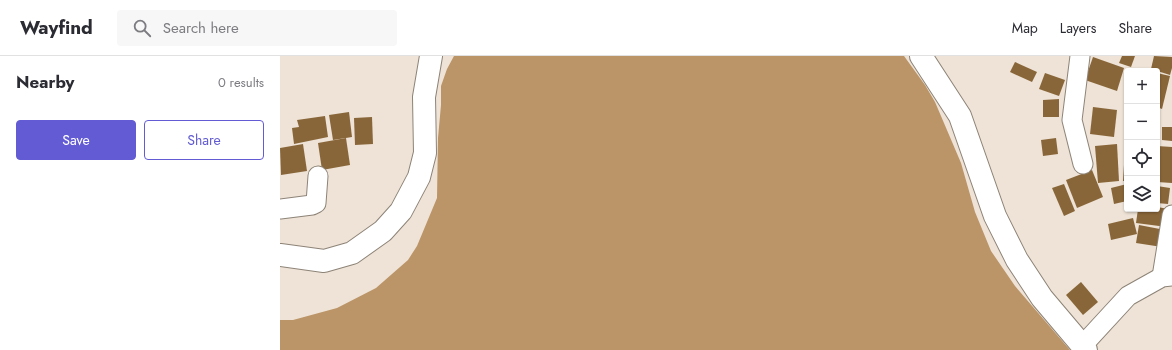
<!DOCTYPE html>
<html lang="en">
<head>
<meta charset="utf-8">
<style>
	body { margin:0; font-family:Jost,sans-serif; background:#f7f7f7; color:#2b2b33 }
	.controls { position:absolute; right:12px; top:12px; display:grid; overflow:hidden; border-radius:4px; box-shadow:0 1px 3px #0004 }
	.controls button { width:36px; height:36px; display:grid; place-items:center; padding:0; border:0; border-bottom:1px solid #e1e1e2; background:#fff; color:#2b2b33; font:20px sans-serif }
	.list { margin:0; padding:0; list-style:none }
	h2 { display:flex; justify-content:space-between; align-items:center; height:52px; margin:0; padding:0 16px; font-size:17px }
	h2 small { font-size:13px; font-weight:400; color:#7c7c81 }
	.actions { display:flex; gap:8px; padding:12px 16px }
	.actions a { flex:1; padding:9px 0; border:1px solid #625bd3; border-radius:4px; text-align:center; font-size:14px; color:#625bd3 }
	.actions .main { background:#625bd3; color:#fff }
	.icon { flex:none; width:22px; height:22px; fill:none; stroke:currentColor; stroke-width:2; stroke-linecap:round; stroke-linejoin:round }
	.map { position:relative; flex:none; width:892px; height:294px; overflow:hidden }
	header { display:flex; align-items:center; gap:24px; box-sizing:border-box; height:56px; padding:0 20px; background:#fff; border-bottom:1px solid #e1e1e2 }
	header strong { font-size:19px }
	nav { display:flex; gap:22px; margin-inline-start:auto; font-size:14px }
	.search { width:280px; height:36px; background:#f7f7f7; display:flex; align-items:center; gap:10px; box-sizing:border-box; padding:0 14px; border-radius:4px; color:#7c7c81; font-size:15px }
	main { display:flex }
	aside { flex:1; background:#fff }
	.map>svg:first-child { display:block }
	.water { fill:#bb9467 }
	.building { fill:#896639 }
	.lines { fill:none; stroke-linecap:round; stroke-linejoin:round }
	.minor-casing { stroke:#8d8377; stroke-width:21 }
	.major-casing { stroke:#8d8377; stroke-width:24 }
	.minor { stroke:#fff; stroke-width:19 }
	.major { stroke:#fff; stroke-width:22 }
</style>
</head>
<body>
<header>
<strong>Wayfind</strong>
<div class="search"><svg class="icon" aria-label="search" viewBox="0 0 24 24"><circle cx="10" cy="10" r="6"/><path d="M15 15l6 6"/></svg>Search here</div>
<nav><a>Map</a><a>Layers</a><a>Share</a></nav>
</header>
<main>
<aside>
<h2>Nearby<small>0 results</small></h2>
<ul class="list">
</ul>
<div class="actions"><a class="main">Save</a><a>Share</a></div>
</aside>
<div class="map">
<svg width="892" height="294" viewBox="0 0 892 294">
	<rect width="100%" height="100%" fill="#eee3d6"/>
	<polygon class="water" points="174,0 624,0 645,29 655,46 681,107 695,156 711,195 735,230 790,294 0,294 0,264 13,264 57,252 96,232 128,204 137,190 157,142 158,82 161,49 161,30 167,13"/>
	<g class="building">
		<polygon points="842,0 855,0 851,11 839,7"/>
		<polygon points="874,0 892,1 892,12 890,19 871,13"/>
		<polygon points="813,1 844,12 837,35 805,24"/>
		<polygon points="735,6 757,16 752,26 730,16"/>
		<polygon points="765,17 785,24 779,40 759,33"/>
		<polygon points="877,17 890,20 882,53 877,51"/>
		<polygon points="779,43 779,61 763,61 763,44"/>
		<polygon points="813,51 837,54 834,81 810,78"/>
		<polygon points="69,56 72,81 53,84 49,59"/>
		<polygon points="45,60 48,81 14,88 12,72 19,71 17,64"/>
		<polygon points="92,61 93,88 75,89 74,62"/>
		<polygon points="882,71 892,71 892,85 882,84"/>
		<polygon points="66,82 70,109 42,114 38,87"/>
		<polygon points="776,82 778,98 763,100 761,84"/>
		<polygon points="23,88 27,115 1,119 0,92"/>
		<polygon points="837,88 839,125 818,127 815,90"/>
		<polygon points="877,90 892,91 892,127 877,126"/>
		<polygon points="845,94 847,94 847,125 843,125"/>
		<polygon points="812,114 823,141 797,152 786,124"/>
		<polygon points="784,128 795,155 784,160 772,132"/>
		<polygon points="847,128 847,145 834,148 831,132"/>
		<polygon points="877,130 890,132 888,148 877,147"/>
		<polygon points="877,151 889,153 887,171 856,167 858,153 877,153"/>
		<polygon points="853,162 857,178 831,184 828,168"/>
		<polygon points="859,169 885,174 882,191 856,187"/>
		<polygon points="801,226 818,246 803,259 786,239"/>
	</g>
	<g class="lines">
		<defs>
			<g id="minor">
				<polyline points="800,0 792,64 803,108"/>
				<polyline points="0,153 32,149 36,147 38,120"/>
				<polyline points="882,221 892,159"/>
				<polyline points="802,290 848,240 882,221 892,220"/>
			</g>
			<g id="major">
				<polyline points="641,0 680,60 715,160 737,204 762,242 806,294"/>
				<polyline points="0,199 44,205 72,197 103,175 121,155 139,121 145,97 144,41 151,0"/>
			</g>
		</defs>
		<use href="#minor" class="minor-casing"/>
		<use href="#major" class="major-casing"/>
		<use href="#minor" class="minor"/>
		<use href="#major" class="major"/>
	</g>
</svg>
<div class="controls">
<button>+</button>
<button>−</button>
<button><svg class="icon" aria-label="locate" viewBox="0 0 24 24"><circle cx="12" cy="12" r="6"/><path d="M12 2v4M12 18v4M2 12h4M18 12h4"/></svg></button>
<button><svg class="icon" aria-label="layers" viewBox="0 0 24 24"><path d="M12 4l9 5-9 5-9-5zM3 14l9 5 9-5"/></svg></button>
</div>
</div>
</main>
</body>
</html>
